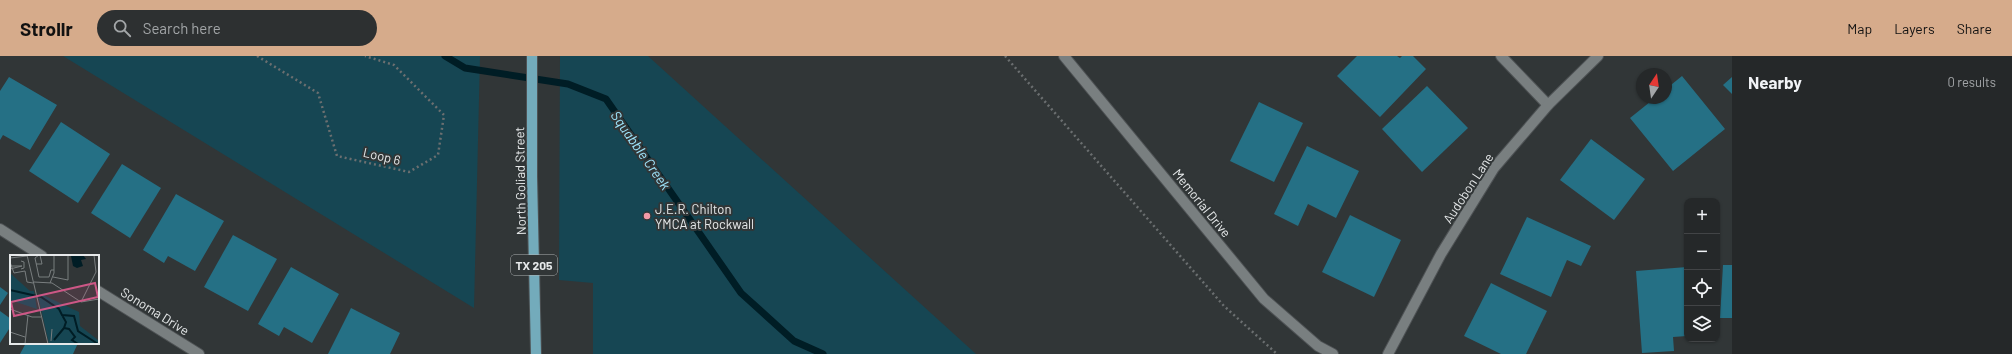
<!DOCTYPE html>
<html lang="en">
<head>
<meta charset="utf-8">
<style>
	body { margin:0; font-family:Barlow,sans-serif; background:#2d3031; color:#f1f3f6 }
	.controls { position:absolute; right:12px; bottom:12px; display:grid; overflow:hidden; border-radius:8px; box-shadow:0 1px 3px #0004 }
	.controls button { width:36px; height:36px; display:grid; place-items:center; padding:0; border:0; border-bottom:1px solid #424446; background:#252829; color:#f1f3f6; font:20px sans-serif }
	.compass { position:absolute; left:1636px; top:12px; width:36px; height:36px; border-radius:50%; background:#252829; box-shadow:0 1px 3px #0004; rotate:13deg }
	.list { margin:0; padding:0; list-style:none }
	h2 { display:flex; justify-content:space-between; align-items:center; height:52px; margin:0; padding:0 16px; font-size:17px }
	h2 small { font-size:13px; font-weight:400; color:#a3a6a8 }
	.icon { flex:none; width:22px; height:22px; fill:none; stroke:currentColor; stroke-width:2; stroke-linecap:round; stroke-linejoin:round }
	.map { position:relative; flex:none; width:1732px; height:298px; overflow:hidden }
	header { display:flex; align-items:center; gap:24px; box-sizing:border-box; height:56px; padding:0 20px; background:#d6ab8b; color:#111 }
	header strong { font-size:19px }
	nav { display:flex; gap:22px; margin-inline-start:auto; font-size:14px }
	.search { width:280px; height:36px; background:#2d3031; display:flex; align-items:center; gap:10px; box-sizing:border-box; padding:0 14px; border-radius:22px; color:#a3a6a8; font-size:15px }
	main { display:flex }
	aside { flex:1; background:#252829 }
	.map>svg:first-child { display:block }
	.green { fill:#164653 }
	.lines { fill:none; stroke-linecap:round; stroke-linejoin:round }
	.stream { stroke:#001d25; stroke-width:7 }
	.building { fill:#257085 }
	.street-casing { stroke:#4e5254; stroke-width:12 }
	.secondary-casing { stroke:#4e5254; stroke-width:12 }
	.primary-casing { stroke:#4e5254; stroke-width:12 }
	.path { stroke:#6b6f70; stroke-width:2.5; stroke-dasharray:2 3; stroke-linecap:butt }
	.street { stroke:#797f80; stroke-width:10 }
	.secondary { stroke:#797f80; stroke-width:10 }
	.primary { stroke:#73abbb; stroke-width:10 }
	.poi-dot { fill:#f39aa7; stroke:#313637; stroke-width:1.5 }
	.labels { text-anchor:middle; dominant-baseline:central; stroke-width:4; stroke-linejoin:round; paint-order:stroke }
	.shield { fill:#313637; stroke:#b0b3b4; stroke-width:1 }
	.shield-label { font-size:12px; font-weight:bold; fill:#e6e9ea }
	.street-label { font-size:13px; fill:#e6e9ea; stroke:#313637 }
	.poi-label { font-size:13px; fill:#e6e9ea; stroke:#313637; text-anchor:start }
	.water-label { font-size:14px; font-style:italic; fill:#9de3fa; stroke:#313637 }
	.inset-river { fill:none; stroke:#001d25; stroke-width:2 }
	.inset-road { fill:none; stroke:#797e7f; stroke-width:1 }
	.view { fill:#cd5786; fill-opacity:0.15; stroke:#cd5786; stroke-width:2 }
	.inset-edge { fill:none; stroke:#e6e9ea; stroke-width:2 }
</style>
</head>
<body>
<header>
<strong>Strollr</strong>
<div class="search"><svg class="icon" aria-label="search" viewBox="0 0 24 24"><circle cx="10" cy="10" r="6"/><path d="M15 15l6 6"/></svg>Search here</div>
<nav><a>Map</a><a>Layers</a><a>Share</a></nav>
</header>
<main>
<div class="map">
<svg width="1732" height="298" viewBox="0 0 1732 298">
	<rect width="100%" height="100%" fill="#313637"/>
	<g class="green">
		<polygon points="63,0 480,0 474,252 443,233"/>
		<polygon points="560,0 648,0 976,298 593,298 593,227 559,224"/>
	</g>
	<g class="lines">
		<polyline class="stream" points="445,0 465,12 568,28 606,43 741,237 794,285 823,298"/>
	</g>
	<g class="building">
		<polygon points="1357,0 1397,0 1400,2 1402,0 1413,0 1426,13 1380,61 1337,20"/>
		<polygon points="1682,20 1725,73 1673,115 1630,62 1655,42 1666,42 1666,33"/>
		<polygon points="9,21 57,49 30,94 3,79 0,84 0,35"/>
		<polygon points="1732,21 1732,38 1723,29"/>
		<polygon points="1427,30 1468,72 1422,116 1382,73"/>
		<polygon points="1259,46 1303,67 1274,126 1230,105"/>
		<polygon points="61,66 110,98 78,147 29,115"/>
		<polygon points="1591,83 1645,123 1614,164 1560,124"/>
		<polygon points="1307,90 1359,115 1336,162 1308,148 1298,170 1274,158"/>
		<polygon points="122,108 161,132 130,182 91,157"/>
		<polygon points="176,138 224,165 195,215 168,200 164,207 143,194"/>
		<polygon points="1350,159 1401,184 1374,241 1322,216"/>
		<polygon points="1527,161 1591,190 1581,210 1567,204 1551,241 1500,218"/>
		<polygon points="233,179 277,203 248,255 204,231"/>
		<polygon points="1723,209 1732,209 1732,262 1720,262"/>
		<polygon points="291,211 339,238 312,287 284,271 279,280 258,268"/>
		<polygon points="1687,211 1687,280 1673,281 1674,295 1642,297 1636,215"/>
		<polygon points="1491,227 1547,255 1526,298 1501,298 1464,280"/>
		<polygon points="0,231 8,237 0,249"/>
		<polygon points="351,252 400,277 390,298 328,298"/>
		<polygon points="0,255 11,263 11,270 0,287"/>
		<polygon points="26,287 78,287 73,298 20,298"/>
	</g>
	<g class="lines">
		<defs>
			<g id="street">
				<polyline points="1501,0 1548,49"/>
				<polyline points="0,173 42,200"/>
				<polyline points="98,235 199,298"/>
				<polyline points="1388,298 1441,198 1494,112 1548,49 1598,0"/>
			</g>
			<polyline id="secondary" points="1064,0 1264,243 1318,290 1333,298"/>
			<polyline id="primary" points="532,0 532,120 536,298"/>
		</defs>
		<use href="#street" class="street-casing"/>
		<use href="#secondary" class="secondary-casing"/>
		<use href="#primary" class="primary-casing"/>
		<g class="path">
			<polyline points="257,0 318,37 337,100 409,116 438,99 444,59 394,9 365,0"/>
			<polyline points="1005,0 1224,250 1277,298"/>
		</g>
		<use href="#street" class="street"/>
		<use href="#secondary" class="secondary"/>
		<use href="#primary" class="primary"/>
	</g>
	<circle class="poi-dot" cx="647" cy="160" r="4"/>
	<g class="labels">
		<rect class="shield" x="511" y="199" width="46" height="20" rx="3"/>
		<g class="shield-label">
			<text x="534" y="209">TX 205</text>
		</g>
		<g class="street-label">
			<text transform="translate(382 100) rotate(13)">Loop 6</text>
			<text transform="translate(520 125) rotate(-91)">North Goliad Street</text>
			<text transform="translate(1468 132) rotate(-57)">Audobon Lane</text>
			<text transform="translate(1202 147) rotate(51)">Memorial Drive</text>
			<text transform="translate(155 255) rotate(32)">Sonoma Drive</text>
		</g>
		<g class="poi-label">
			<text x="655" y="153">J.E.R. Chilton<tspan x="655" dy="15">YMCA at Rockwall</tspan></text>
		</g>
		<g class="water-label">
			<text transform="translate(641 94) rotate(55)">Squabble Creek</text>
		</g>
	</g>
	<g transform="translate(10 199)">
		<rect width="89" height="89" fill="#313637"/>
		<path d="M0,18L20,36H24L27,54L0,45ZM31,39L69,57L70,71L88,85L89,89H39L28,41Z" fill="#164653"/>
		<path d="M73,0L76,4L71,5L73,11L67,13L63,11L61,1Z" fill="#001d25"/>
		<path class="inset-river" d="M0,35L31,42L49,54L52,60L64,61L68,76L88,89M52,60L56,67L54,73L59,74L65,82L62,85L68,89M44,85L54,73"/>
		<path class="inset-road" d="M17,0L38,89M29,0L25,3L29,22H39L41,15H44M0,3L17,1M11,6L14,7V13L11,14M0,7L4,18L15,16L17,27L23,28M26,9H32L30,0M0,11H12L0,14M43,22L58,25V0M24,27L42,28L71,47L89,44M40,28L44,18V0M71,47L86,17L84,0M0,54L22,62H31M0,77L15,82M41,86L42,74M15,89L18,60"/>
		<path class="view" d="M85,28L88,42L4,61L1,47Z"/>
		<rect width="89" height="89" class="inset-edge"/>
	</g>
</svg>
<div class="controls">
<button>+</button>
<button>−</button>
<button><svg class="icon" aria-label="locate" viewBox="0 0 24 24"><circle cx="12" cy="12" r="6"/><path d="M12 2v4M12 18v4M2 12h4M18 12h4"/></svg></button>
<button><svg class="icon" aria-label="layers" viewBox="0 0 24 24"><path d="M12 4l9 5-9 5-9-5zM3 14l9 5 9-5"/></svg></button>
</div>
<svg class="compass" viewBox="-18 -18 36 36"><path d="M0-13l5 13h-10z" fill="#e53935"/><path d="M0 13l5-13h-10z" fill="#a3a6a8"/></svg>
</div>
<aside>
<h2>Nearby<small>0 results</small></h2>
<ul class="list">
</ul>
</aside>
</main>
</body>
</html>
